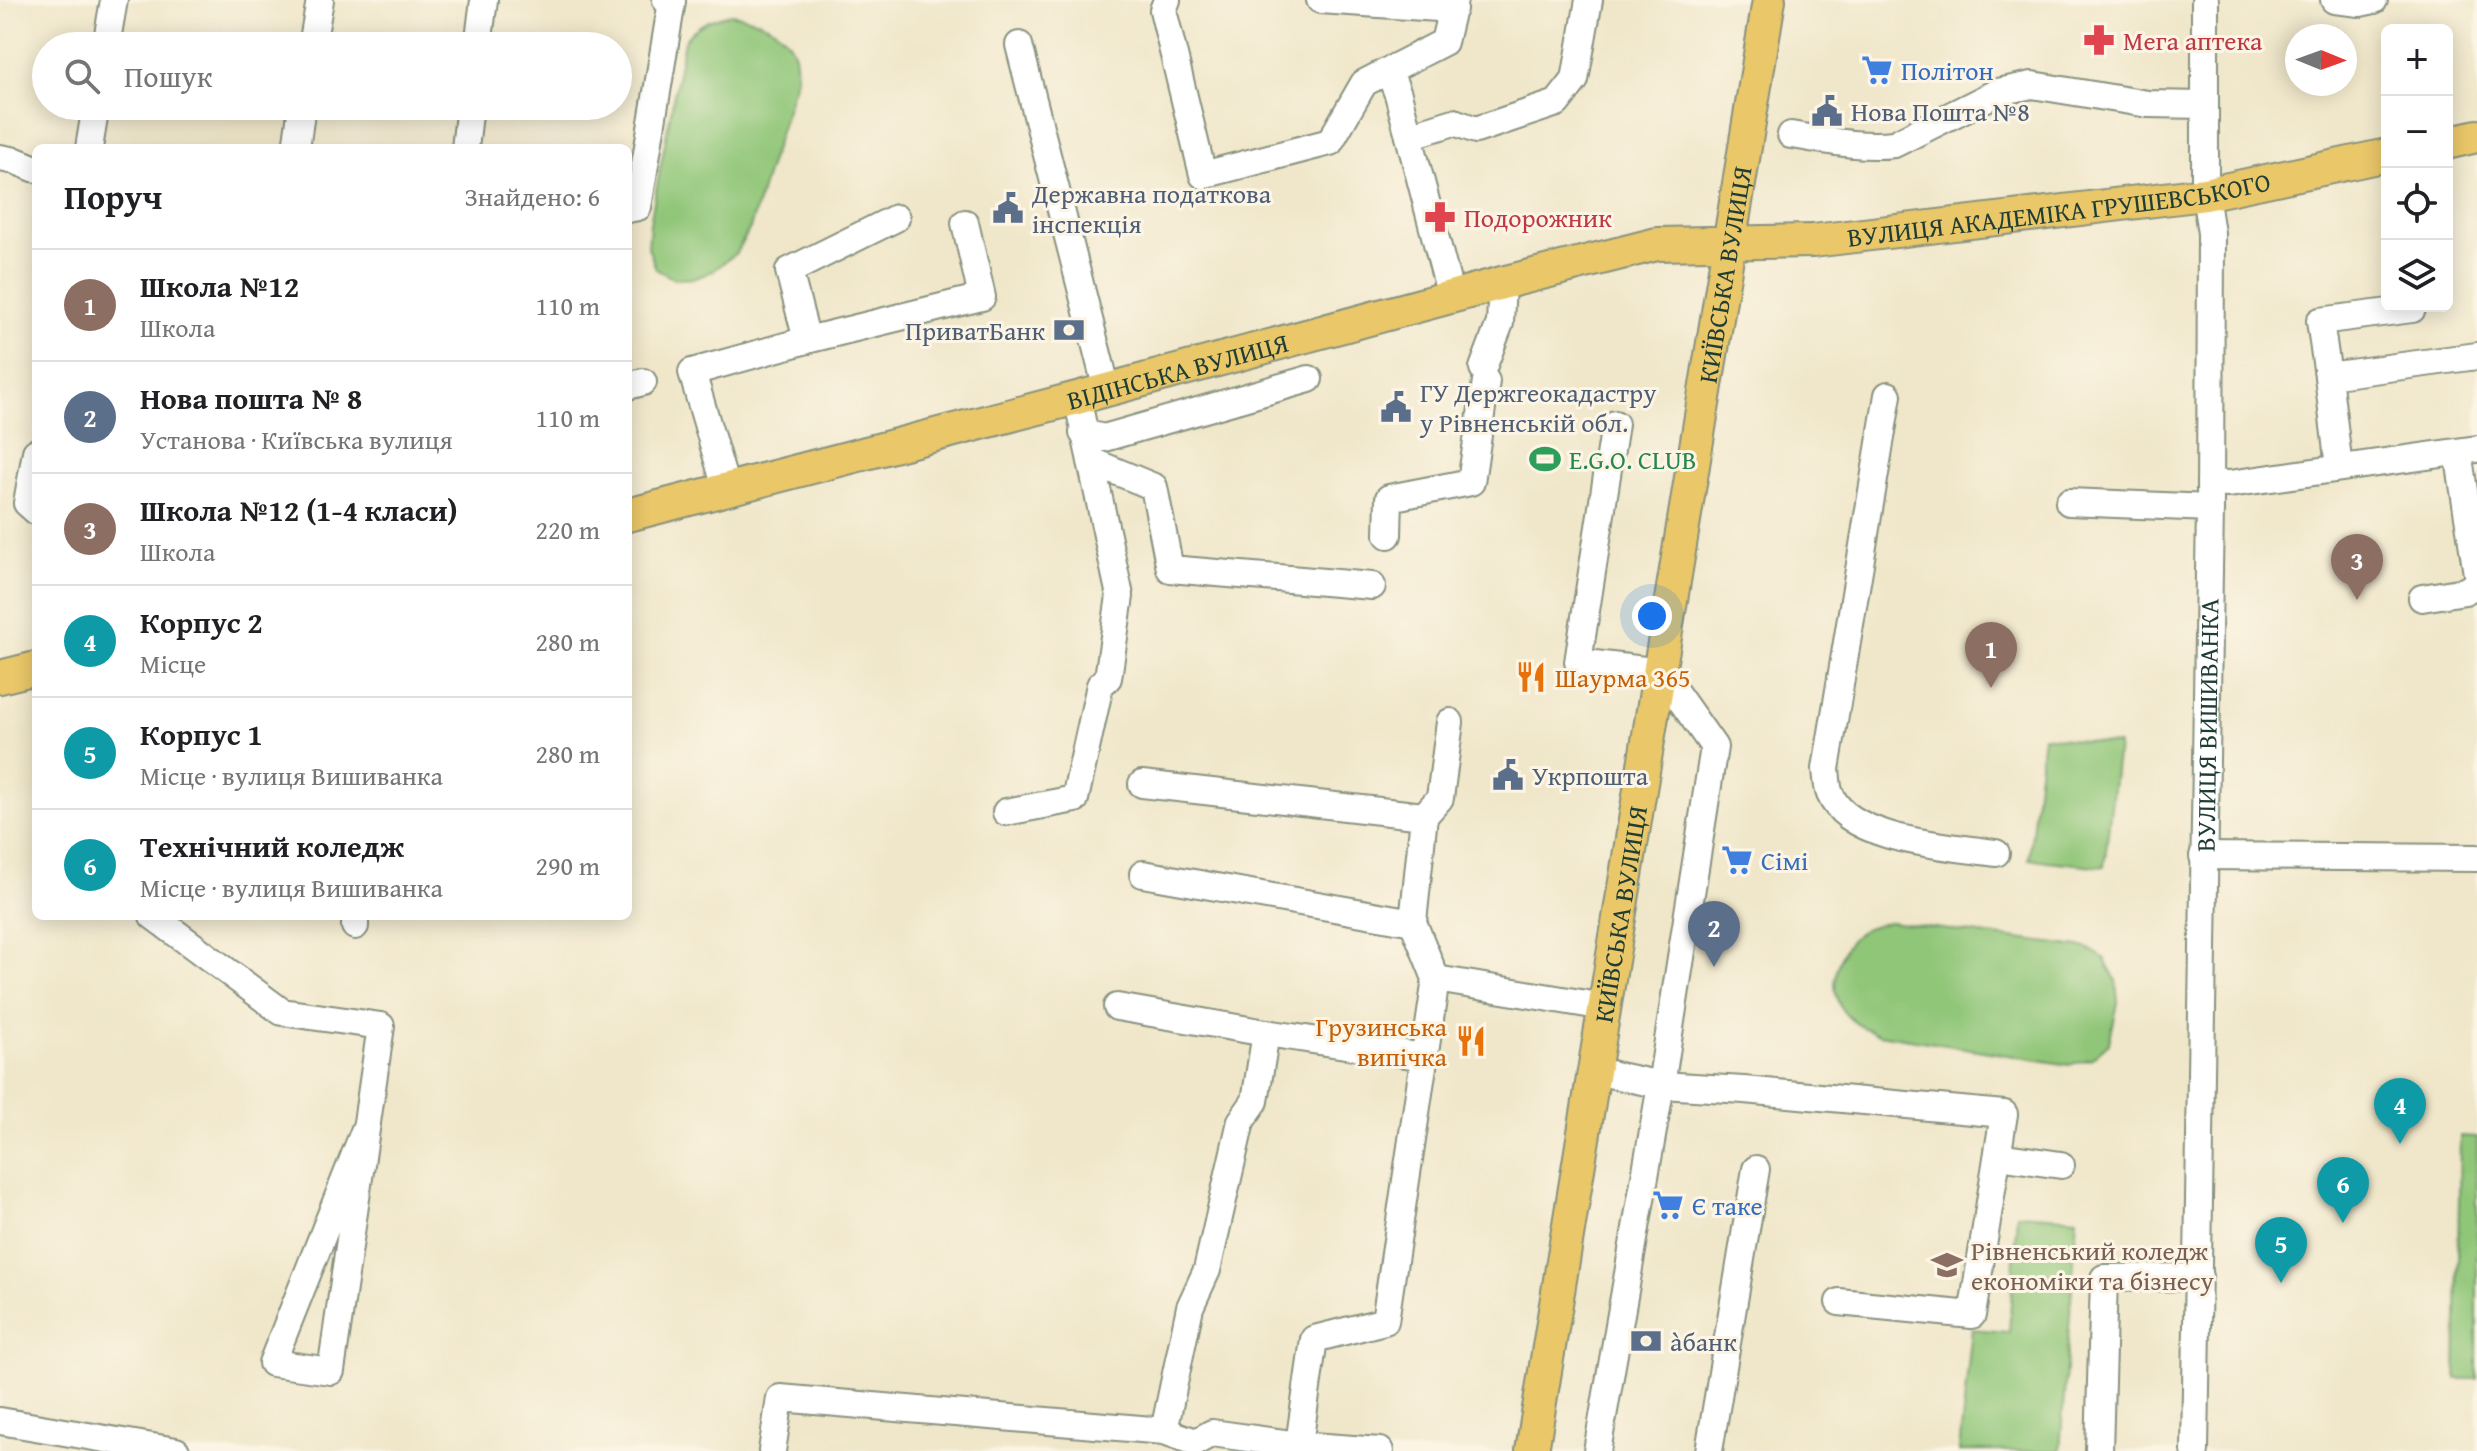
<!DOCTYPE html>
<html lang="uk">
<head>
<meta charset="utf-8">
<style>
	body { margin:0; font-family:"Gentium Book Plus",serif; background:#f2f2f2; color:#202124 }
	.controls { position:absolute; right:24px; top:24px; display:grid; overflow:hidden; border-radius:12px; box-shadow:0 4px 20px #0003 }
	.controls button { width:72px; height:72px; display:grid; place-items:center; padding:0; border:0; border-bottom:2px solid #e0e0e0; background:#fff; color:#202124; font:40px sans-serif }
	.compass { position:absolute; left:2285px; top:24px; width:72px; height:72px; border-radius:50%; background:#fff; box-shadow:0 4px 20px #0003; rotate:91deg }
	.you { position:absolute; left:1652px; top:616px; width:28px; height:28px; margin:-20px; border:6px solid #fff; border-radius:50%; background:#1a73e8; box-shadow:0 0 0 12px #1a73e833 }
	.badge { display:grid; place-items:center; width:52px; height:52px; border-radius:50%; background:#7c3aed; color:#fff; font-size:26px; font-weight:700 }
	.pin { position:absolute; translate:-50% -66px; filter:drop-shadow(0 2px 4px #0008) }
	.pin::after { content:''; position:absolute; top:42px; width:28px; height:24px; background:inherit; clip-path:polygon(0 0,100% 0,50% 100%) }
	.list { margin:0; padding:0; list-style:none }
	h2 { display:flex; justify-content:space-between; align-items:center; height:104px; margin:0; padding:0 32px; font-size:34px }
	h2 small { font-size:26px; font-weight:400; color:#757577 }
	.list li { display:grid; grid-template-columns:52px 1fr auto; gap:24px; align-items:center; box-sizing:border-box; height:112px; padding:0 32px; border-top:2px solid #e0e0e0 }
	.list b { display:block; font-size:30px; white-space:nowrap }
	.list p { margin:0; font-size:26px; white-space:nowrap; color:#757577 }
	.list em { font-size:26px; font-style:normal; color:#757577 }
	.icon { flex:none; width:44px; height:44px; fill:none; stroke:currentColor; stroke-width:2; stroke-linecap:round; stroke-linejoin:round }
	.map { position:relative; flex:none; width:2477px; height:1451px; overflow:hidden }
	.search { position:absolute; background:#fff; box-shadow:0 4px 20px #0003; left:32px; top:32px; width:600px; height:88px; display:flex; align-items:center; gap:20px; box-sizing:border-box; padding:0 28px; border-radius:44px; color:#757577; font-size:30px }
	.panel { position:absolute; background:#fff; box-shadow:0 4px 20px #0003; left:32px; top:144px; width:600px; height:776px; border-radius:12px }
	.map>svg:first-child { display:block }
	.green { fill:#90c678; stroke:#588256; stroke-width:2 }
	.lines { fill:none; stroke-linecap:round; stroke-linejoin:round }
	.minor-casing { stroke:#88927f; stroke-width:30 }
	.major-casing { stroke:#88927f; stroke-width:36 }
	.minor { stroke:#fff; stroke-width:26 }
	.major { stroke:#eac769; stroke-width:32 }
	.labels { text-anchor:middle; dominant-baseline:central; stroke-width:6; stroke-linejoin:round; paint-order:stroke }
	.health-label { font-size:26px; fill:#be3a42; stroke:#fcf5e5; text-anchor:start }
	.shop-label { font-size:26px; fill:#366cbe; stroke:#fcf5e5; text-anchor:start }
	.service-label { font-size:26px; fill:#4e5e75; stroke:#fcf5e5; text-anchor:start }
	.street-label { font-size:26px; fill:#1f3d34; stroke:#fcf5e5 }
	.leisure-label { font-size:26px; fill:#27864d; stroke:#fcf5e5; text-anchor:start }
	.food-label { font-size:26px; fill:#c56008; stroke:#fcf5e5; text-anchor:start }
	.education-label { font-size:26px; fill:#785e54; stroke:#fcf5e5; text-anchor:start }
</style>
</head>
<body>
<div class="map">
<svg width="2477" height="1451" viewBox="0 0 2477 1451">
	<rect width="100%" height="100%" fill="#fcf5e5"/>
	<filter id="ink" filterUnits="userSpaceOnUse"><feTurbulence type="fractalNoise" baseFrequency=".0125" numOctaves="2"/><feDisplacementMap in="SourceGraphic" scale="16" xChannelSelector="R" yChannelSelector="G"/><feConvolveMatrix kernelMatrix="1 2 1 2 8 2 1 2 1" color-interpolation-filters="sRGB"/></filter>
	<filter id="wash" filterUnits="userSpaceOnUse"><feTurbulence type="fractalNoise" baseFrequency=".006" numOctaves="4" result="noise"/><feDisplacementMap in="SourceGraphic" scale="32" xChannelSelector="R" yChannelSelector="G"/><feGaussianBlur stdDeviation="1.8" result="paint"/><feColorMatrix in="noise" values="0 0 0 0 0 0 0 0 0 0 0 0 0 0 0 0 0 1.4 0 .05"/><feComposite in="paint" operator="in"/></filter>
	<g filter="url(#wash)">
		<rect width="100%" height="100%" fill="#f0e7ca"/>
		<g class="green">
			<path d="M731,14C754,18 785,27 794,52C797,59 796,70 797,77L750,228L736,253L713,271L696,278L674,279L656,269L648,247L650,223L684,41C697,24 710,19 731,14Z"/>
			<polygon points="2043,736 2118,745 2104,867 2029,859"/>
			<path d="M1890,922L2087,948L2104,958L2116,980L2118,1003L2109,1043L2092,1058L2069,1065L1879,1034C1846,1023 1829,1004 1837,968C1841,953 1848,941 1860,932C1868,926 1880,924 1890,922Z"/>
			<polygon points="2460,1136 2477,1137 2477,1379 2456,1379"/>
			<polygon points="2017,1214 2077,1218 2060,1451 1959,1451 1972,1329 2009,1332"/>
		</g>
	</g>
	<g filter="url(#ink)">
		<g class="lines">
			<defs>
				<g id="minor">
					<polyline points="1167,0 1163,10 1203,175 1330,142 1364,83 1444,42 1454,0"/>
					<polyline points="1320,0 1453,9"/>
					<polyline points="2334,0 2360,3 2374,0"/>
					<polyline points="1019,45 1107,390"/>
					<polyline points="106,46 114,0"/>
					<polyline points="312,46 320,0"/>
					<polyline points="478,46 484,0"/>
					<polyline points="1389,72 1398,94 1409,136"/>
					<path d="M1791,135C1824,140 1861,148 1894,144L1998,92L2032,85L2148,104L2205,105"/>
					<polyline points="89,148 96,106"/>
					<polyline points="296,148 302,106"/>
					<polyline points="465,148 470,106"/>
					<polyline points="0,158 16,161 36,169"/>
					<polyline points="628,209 638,207 672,1 666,0"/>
					<polyline points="1451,297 1409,136 1454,122 1476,130 1557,103 1575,80 1589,0"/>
					<polyline points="807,340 982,297 965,223"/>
					<polyline points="1483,368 1500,323 1502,283"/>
					<polyline points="2328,376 2320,321 2412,309"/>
					<polyline points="628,386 643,382"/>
					<path d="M1888,395L1826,769C1827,777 1827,787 1830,794C1850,842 1951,846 1996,853"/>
					<polyline points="1077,398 1091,461 1154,487 1170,569 1372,586"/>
					<polyline points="1083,433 1104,438 1309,379"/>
					<polyline points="36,452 27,503 36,511"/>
					<polyline points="2458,452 2477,574"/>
					<polyline points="2339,468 2328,376 2477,356"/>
					<polyline points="2210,483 2229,484 2477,449"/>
					<polyline points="726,488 692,372 807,340 789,271 896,218"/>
					<polyline points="2069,502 2210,508"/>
					<polyline points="1388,535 1389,498 1471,482 1486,381"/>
					<polyline points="2422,598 2465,591 2477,584"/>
					<polyline points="1142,784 1424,816 1413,922 1436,979"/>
					<polyline points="1006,812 1075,799 1100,685 1108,678 1120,596 1091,461"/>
					<polyline points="1424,816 1440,798 1450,722"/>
					<polyline points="2203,856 2477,858"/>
					<polyline points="1143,874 1413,922"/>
					<polyline points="153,916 282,1012 381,1026 331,1371 272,1363 367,1124"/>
					<polyline points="355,916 355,926"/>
					<polyline points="1117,1007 1266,1033"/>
					<polyline points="1595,1071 1661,1085 1744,1090 2004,1114 1972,1315 1839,1302"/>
					<polyline points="1998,1156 2061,1165"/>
					<polyline points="0,1421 176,1451"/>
					<polyline points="1164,1431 1190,1307 1207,1270 1241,1121 1255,1101 1266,1033 1425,1057"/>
					<polyline points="772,1451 780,1398 1164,1431 1196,1442 1212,1433 1299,1445 1380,1451"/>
					<polyline points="1298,1451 1314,1339 1385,1321 1436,979 1605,1007"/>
					<polyline points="1597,1451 1661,1085 1714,747 1661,672 1578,662 1615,424"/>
					<polyline points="1709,1451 1756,1169"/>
					<polyline points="2099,1451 2104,1278 2199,1277"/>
					<path id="s1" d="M2195,1451L2210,508L2211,233L2205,194V0"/>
				</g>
				<g id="major">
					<polyline points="2447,143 2477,136"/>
					<path id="s2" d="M628,515L1077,398L1502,283L1657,244L1813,241L2205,194L2387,155"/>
					<polyline points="0,677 36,668"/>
					<path id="s3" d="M1532,1451L1769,0"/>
				</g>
			</defs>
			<use href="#minor" class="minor-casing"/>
			<use href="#major" class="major-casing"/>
			<use href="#minor" class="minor"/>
			<use href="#major" class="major"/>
		</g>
	</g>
	<defs>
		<symbol id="pharmacy-bare" viewBox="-9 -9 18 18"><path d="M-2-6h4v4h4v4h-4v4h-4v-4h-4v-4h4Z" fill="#e0444e" stroke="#fcf5e5" stroke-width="2.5" paint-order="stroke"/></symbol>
		<symbol id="supermarket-bare" viewBox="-9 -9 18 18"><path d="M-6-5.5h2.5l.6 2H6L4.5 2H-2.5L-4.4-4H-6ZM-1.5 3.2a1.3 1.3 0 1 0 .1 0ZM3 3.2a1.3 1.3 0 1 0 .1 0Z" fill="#3f7fe0" stroke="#fcf5e5" stroke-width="2.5" paint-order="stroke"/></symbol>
		<symbol id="civic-bare" viewBox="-9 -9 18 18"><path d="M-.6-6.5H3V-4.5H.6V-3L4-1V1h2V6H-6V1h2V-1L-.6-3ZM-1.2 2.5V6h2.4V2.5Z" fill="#5c6f8a" stroke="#fcf5e5" stroke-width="2.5" paint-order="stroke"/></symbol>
		<symbol id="bank-bare" viewBox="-9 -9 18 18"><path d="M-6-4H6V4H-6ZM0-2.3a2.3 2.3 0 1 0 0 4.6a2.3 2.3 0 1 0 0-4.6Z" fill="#5c6f8a" stroke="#fcf5e5" stroke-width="2.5" paint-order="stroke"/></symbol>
		<symbol id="stadium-bare" viewBox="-9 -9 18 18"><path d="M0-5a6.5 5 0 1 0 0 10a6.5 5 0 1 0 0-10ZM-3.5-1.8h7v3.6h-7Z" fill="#2e9e5b" stroke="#fcf5e5" stroke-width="2.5" paint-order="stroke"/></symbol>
		<symbol id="restaurant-bare" viewBox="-9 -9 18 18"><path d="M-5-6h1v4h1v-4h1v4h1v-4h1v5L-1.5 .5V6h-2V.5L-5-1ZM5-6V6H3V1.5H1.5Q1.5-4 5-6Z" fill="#e8710a" stroke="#fcf5e5" stroke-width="2.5" paint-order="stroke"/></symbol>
		<symbol id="university-bare" viewBox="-9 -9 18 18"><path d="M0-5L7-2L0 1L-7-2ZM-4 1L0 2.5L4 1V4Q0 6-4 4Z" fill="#8d6e63" stroke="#fcf5e5" stroke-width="2.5" paint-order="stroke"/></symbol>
	</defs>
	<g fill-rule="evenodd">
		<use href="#pharmacy-bare" x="2077" y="18" width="44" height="44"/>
		<use href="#supermarket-bare" x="1855" y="48" width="44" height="44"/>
		<use href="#civic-bare" x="1805" y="89" width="44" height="44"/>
		<use href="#civic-bare" x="986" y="186" width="44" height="44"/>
		<use href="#pharmacy-bare" x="1418" y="195" width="44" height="44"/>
		<use href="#bank-bare" x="1047" y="308" width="44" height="44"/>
		<use href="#civic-bare" x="1374" y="385" width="44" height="44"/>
		<use href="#stadium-bare" x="1523" y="437" width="44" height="44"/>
		<use href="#restaurant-bare" x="1509" y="655" width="44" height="44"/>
		<use href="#civic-bare" x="1486" y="753" width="44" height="44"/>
		<use href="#supermarket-bare" x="1715" y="838" width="44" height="44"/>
		<use href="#restaurant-bare" x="1449" y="1019" width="44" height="44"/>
		<use href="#supermarket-bare" x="1646" y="1183" width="44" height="44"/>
		<use href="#university-bare" x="1925" y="1243" width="44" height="44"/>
		<use href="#bank-bare" x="1624" y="1319" width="44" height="44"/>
	</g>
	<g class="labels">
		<g class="health-label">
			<text x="2123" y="40">Мега аптека</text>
			<text x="1464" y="217">Подорожник</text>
		</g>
		<g class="shop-label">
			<text x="1901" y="70">Політон</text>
			<text x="1761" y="860">Сімі</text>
			<text x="1692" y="1205">Є таке</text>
		</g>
		<g class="service-label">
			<text x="1851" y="111">Нова Пошта №8</text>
			<text x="1032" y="193">Державна податкова<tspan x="1032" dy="30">інспекція</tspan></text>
			<text x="1045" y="330" text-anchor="end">ПриватБанк</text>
			<text x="1420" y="392">ГУ Держгеокадастру<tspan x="1420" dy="30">у Рівненській обл.</tspan></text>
			<text x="1532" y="775">Укрпошта</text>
			<text x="1670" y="1341">а̀банк</text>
		</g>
		<g class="street-label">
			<text stroke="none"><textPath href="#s2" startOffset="1468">ВУЛИЦЯ АКАДЕМІКА ГРУШЕВСЬКОГО</textPath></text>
			<text stroke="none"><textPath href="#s3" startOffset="1192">КИЇВСЬКА ВУЛИЦЯ</textPath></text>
			<text stroke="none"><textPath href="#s2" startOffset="568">ВІДІНСЬКА ВУЛИЦЯ</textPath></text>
			<text stroke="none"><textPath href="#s1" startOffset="726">ВУЛИЦЯ ВИШИВАНКА</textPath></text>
			<text stroke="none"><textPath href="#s3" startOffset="544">КИЇВСЬКА ВУЛИЦЯ</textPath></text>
		</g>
		<g class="leisure-label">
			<text x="1569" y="459">E.G.O. CLUB</text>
		</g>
		<g class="food-label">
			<text x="1555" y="677">Шаурма 365</text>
			<text x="1447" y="1026" text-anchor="end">Грузинська<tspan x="1447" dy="30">випічка</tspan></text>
		</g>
		<g class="education-label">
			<text x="1971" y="1250">Рівненський коледж<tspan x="1971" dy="30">економіки та бізнесу</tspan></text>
		</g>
	</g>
</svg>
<div class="controls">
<button>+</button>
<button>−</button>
<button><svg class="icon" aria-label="locate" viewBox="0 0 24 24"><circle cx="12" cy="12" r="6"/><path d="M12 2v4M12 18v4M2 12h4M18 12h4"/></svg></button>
<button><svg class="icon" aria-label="layers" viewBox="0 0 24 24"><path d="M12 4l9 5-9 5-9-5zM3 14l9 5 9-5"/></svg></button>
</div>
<svg class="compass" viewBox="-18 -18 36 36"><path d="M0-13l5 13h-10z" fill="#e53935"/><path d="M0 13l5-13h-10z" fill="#757577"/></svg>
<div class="you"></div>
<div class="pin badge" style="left:1991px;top:688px;background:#8d6e63">1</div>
<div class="pin badge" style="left:1714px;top:967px;background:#5c6f8a">2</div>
<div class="pin badge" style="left:2357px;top:600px;background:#8d6e63">3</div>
<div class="pin badge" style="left:2400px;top:1144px;background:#0f9aa8">4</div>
<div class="pin badge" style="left:2281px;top:1283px;background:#0f9aa8">5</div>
<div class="pin badge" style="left:2343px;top:1223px;background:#0f9aa8">6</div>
<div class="search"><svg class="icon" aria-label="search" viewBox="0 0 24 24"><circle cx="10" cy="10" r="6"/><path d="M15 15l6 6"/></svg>Пошук</div>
<section class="panel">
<h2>Поруч<small>Знайдено: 6</small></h2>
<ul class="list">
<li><span class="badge" style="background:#8d6e63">1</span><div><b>Школа №12</b><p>Школа</p></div><em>110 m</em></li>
<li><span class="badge" style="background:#5c6f8a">2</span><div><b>Нова пошта № 8</b><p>Установа · Київська вулиця</p></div><em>110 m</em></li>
<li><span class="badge" style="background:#8d6e63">3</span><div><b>Школа №12 (1-4 класи)</b><p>Школа</p></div><em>220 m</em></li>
<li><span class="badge" style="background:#0f9aa8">4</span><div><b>Корпус 2</b><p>Місце</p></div><em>280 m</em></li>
<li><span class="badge" style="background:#0f9aa8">5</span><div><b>Корпус 1</b><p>Місце · вулиця Вишиванка</p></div><em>280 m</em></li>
<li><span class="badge" style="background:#0f9aa8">6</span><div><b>Технічний коледж</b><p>Місце · вулиця Вишиванка</p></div><em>290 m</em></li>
</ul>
</section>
</div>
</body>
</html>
